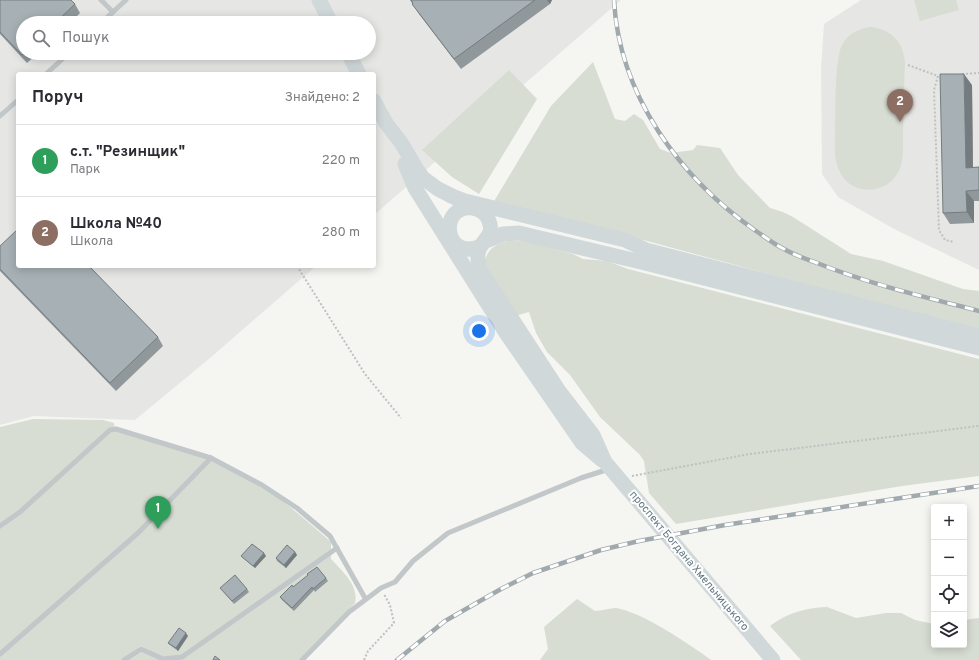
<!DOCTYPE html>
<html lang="uk">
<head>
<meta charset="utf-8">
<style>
	body { margin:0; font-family:Overpass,sans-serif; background:#f7f7f7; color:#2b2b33 }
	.controls { position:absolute; right:12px; bottom:12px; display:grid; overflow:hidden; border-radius:4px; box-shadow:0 2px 10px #0003 }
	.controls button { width:36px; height:36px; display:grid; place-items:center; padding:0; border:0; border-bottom:1px solid #e1e1e2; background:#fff; color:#2b2b33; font:20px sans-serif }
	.you { position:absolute; left:479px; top:331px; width:14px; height:14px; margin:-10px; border:3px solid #fff; border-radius:50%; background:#1a73e8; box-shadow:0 0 0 6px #1a73e833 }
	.badge { display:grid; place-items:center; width:26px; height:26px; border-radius:50%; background:#ea580c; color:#fff; font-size:13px; font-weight:700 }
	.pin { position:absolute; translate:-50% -33px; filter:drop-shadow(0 1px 2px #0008) }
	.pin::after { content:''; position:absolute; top:21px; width:14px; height:12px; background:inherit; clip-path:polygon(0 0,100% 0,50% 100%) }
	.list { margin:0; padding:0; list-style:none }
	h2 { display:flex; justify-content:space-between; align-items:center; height:52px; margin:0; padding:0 16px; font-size:17px }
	h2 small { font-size:13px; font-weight:400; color:#7c7c81 }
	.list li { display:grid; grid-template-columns:26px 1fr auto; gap:12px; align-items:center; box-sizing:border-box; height:72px; padding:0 16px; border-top:1px solid #e1e1e2 }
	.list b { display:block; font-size:15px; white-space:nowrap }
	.list p { margin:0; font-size:13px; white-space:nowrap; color:#7c7c81 }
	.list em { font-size:13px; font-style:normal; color:#7c7c81 }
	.icon { flex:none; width:22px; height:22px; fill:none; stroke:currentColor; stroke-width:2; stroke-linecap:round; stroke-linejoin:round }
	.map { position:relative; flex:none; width:979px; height:660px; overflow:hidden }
	.search { position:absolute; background:#fff; box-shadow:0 2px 10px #0003; left:16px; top:16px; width:360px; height:44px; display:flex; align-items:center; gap:10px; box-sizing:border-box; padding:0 14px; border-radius:22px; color:#7c7c81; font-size:15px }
	.panel { position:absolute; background:#fff; box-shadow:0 2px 10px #0003; left:16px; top:72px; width:360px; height:196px; border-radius:4px }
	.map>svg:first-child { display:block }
	.built { fill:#e6e7e5; fill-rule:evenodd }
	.green { fill:#d7ddd2 }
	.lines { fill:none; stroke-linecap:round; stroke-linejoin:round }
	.path { stroke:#bec0c2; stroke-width:2; stroke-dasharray:2 2; stroke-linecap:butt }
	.lane { stroke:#c2c7c9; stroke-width:5 }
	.secondary { stroke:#d1d8da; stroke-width:15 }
	.rail-casing { stroke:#a0a9ad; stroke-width:4.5 }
	.rail { stroke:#fff; stroke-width:3; stroke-dasharray:9; stroke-linecap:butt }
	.wall { fill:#90989c }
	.shaded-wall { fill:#757c7f }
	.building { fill:#a7b1b5; stroke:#757c7f }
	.labels { text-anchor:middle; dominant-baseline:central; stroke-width:4; stroke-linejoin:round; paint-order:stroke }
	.street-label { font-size:11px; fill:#637984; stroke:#fff }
</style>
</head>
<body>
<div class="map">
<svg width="979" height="660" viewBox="0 0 979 660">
	<rect width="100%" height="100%" fill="#f5f5f1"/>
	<g class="built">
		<path d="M0,0H621L374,215V74H18V266H316L210,358L135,420L34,416L0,425ZM23,23H369V53H23Z"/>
		<polygon points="861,0 979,0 979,270 896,230 838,197 822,174 821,69 824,24"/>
	</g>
	<g class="green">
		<polygon points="914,0 956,0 959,10 920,21"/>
		<path d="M872,27C892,30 903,42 905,62C904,85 904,108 903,132C903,142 904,155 901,165C896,185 874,195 855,187C842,181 837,169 835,155C836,132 833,62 842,45C848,33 860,28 872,27Z"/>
		<polygon points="593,62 615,119 625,121 634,114 643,120 660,149 671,153 693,150 697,145 720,148 738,175 770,208 783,212 793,217 851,254 883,261 963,289 979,291 979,331 636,238 493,203 551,106"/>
		<polygon points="509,70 537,99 479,194 452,177 422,150"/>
		<path d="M507,241H526L573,254L583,259L607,261L628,269L979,359V476L902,486L676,524L649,493L644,461L640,455L600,417L570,375L547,352L536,333L529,312L515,316L483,267C486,252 492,245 507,241Z"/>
		<path d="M33,419L103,420L114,423L115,431C163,445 215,457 258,484C284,500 308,522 331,542V559C342,571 359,585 355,603L301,660H164L160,656L141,646L121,660H0V427Z"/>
		<path d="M577,599L595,611C602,611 610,608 616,608C640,611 691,645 711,660H540L548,649L544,627Z"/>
		<path d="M827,607L856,618L886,613H901L915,620L934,624V645H964V620L979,618V660H801L770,626C787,613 805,608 827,607Z"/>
		<polygon points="140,651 161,660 126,660"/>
	</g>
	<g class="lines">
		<g class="path">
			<polyline points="908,65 938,76"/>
			<polyline points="962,74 979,73"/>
			<polyline points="938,76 934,90 939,230 945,240 954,242"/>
			<polyline points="297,266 365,374 401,418"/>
			<polyline points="632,476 750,454 979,426"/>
			<polyline points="364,660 368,651 394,623 390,605 384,594"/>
		</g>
		<g class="lane">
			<polyline points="101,0 113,12"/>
			<polyline points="101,23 126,0"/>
			<polyline points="46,74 69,53"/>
			<polyline points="0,116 18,100"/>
			<polyline points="0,526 20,512 110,430 116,429 211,458 262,485 297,508 330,536 365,598"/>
			<polyline points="0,654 138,533 211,458"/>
			<polyline points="124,660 141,649 163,659 182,657 337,548"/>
			<polyline points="302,660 349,612 381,588 395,582 413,561 448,533 581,478 609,469"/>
		</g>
		<g class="secondary">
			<polyline points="319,0 331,23"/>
			<polyline points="348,53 359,74"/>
			<polyline points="374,101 386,123 402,144 416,168 423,178 438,189 458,199"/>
			<polyline points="405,164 415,188 506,333 582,443 602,460"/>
			<polyline points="449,195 465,201 625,240 646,250 979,336"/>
			<polyline points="486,241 503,234 519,233 641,262 979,348"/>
			<path d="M481,246C443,263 438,203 473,208C480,209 487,214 489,221C494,234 486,237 481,246C476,253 478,263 480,270L559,391L593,435L605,462L773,660"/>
		</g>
		<defs>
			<g id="rail">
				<path d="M614,0C619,95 680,178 756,231C765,237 774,244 784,249C794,255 806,259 817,263C869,284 925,297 979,311"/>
				<polyline points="397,660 445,621 501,589 533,573 601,550 639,541 725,525 979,486"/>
			</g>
		</defs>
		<use href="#rail" class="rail-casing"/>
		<use href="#rail" class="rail"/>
	</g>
	<g class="wall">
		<polygon points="0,0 75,4 80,13 70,23 23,23 23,53 38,53 27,63 0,34"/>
		<polygon points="410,0 552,0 550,4 461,69 419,14"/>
		<polygon points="972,85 973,168 979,167 979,201 974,201 974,223 950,224 943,213"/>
		<polygon points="0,246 158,337 163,346 116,391 0,271"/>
		<polygon points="295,552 297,555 286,568 277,561 276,558"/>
		<polygon points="241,556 266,556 255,568 243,558"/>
		<polygon points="326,578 328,581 315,592 314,590 294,611 282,600 280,597 293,587"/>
		<polygon points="220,588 247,589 249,592 234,604"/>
		<polygon points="188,636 178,651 170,645 168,643"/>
	</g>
	<g class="shaded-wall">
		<polygon points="547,0 552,0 550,4"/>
		<polygon points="964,74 972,85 973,178 966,168"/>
		<polygon points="966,191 974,201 974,223 967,212"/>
		<polygon points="295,552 297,555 286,568 284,565"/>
		<polygon points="264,553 266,556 255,568 253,566"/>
		<polygon points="186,633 188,636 178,651 176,648"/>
	</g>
	<g class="building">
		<polygon points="0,0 71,0 75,4 55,23 23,23 23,53 24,53 22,55 0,32"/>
		<polygon points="411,0 535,0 454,59 412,4 413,3"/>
		<polygon points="940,74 964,74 966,168 979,167 979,190 966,191 967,212 943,213"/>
		<polygon points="18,229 18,266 89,266 158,337 110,383 0,269 0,246"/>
		<polygon points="252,544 264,553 253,566 241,556"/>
		<polygon points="287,545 295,552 284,565 276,558"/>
		<polygon points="317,567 326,578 313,589 312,587 292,608 280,597 292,585 293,587 308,575 307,574"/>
		<polygon points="235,575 247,589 232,601 220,588"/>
		<polygon points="179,628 186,633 176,648 168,643"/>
		<polygon points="215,656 220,660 213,660"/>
	</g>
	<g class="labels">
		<g class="street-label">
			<text transform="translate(689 561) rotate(50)">проспект Богдана Хмельницького</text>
		</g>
	</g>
</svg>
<div class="controls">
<button>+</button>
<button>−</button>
<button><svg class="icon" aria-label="locate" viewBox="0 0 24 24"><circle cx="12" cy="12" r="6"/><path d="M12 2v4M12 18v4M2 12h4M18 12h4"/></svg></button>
<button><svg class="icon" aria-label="layers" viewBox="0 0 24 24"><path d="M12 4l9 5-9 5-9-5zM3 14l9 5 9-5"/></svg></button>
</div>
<div class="you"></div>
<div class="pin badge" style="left:158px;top:529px;background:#2e9e5b">1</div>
<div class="pin badge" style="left:900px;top:122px;background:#8d6e63">2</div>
<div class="search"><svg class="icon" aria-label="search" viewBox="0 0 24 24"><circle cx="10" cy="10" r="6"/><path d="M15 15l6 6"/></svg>Пошук</div>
<section class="panel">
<h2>Поруч<small>Знайдено: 2</small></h2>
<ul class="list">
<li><span class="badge" style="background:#2e9e5b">1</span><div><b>с.т. &quot;Резинщик&quot;</b><p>Парк</p></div><em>220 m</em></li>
<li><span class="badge" style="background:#8d6e63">2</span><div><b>Школа №40</b><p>Школа</p></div><em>280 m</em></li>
</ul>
</section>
</div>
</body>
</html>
